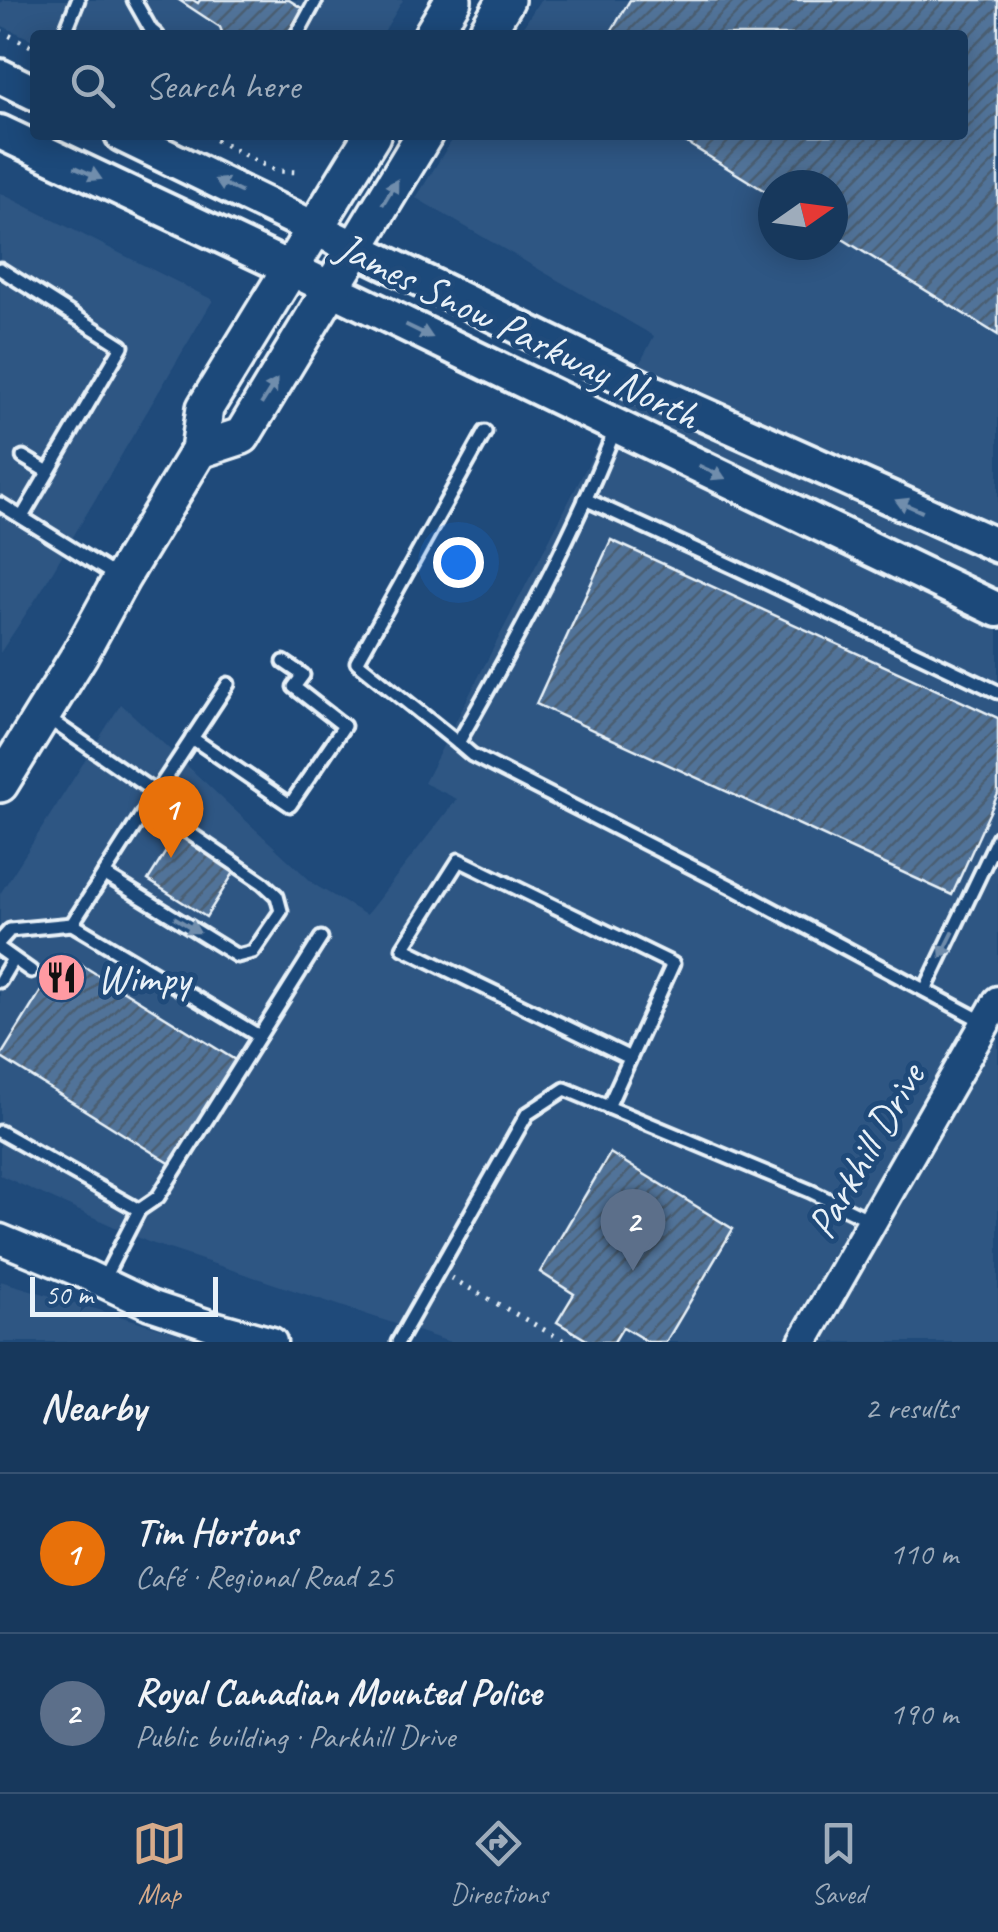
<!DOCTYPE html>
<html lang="en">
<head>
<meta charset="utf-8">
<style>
	body { margin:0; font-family:Caveat,sans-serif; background:#203f62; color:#f1f3f6 }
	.compass { position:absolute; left:758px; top:170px; width:90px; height:90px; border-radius:50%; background:#17385c; box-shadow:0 5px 25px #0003; rotate:76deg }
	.scale { position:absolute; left:30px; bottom:25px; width:188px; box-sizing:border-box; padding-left:10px; border:5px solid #e8f1f8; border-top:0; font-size:28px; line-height:35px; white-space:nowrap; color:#e8f1f8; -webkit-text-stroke:8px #1f4a7a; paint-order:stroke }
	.you { position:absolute; left:458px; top:562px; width:35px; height:35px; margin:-25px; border:8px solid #fff; border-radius:50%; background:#1a73e8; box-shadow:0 0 0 15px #1a73e833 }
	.badge { display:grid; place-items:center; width:65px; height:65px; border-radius:50%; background:#d6ab8b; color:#fff; font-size:32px; font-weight:700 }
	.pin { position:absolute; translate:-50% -82px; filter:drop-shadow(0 2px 5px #0008) }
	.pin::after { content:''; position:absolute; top:52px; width:35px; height:30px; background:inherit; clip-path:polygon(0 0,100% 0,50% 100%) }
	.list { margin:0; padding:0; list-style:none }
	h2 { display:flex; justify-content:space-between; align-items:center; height:130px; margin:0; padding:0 40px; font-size:42px }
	h2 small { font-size:32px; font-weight:400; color:#9eacbb }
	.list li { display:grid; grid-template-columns:65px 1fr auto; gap:30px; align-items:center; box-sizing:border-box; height:160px; padding:0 40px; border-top:2px solid #365272 }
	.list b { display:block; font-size:38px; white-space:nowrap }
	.list p { margin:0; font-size:32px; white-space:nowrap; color:#9eacbb }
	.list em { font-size:32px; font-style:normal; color:#9eacbb }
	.icon { flex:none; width:55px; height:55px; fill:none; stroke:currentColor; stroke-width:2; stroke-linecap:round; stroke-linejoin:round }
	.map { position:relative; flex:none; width:998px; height:1342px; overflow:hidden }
	.search { position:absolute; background:#17385c; box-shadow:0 5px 25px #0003; left:30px; right:30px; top:30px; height:110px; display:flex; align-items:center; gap:25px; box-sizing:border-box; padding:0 35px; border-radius:10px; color:#9eacbb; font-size:38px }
	.sheet { height:450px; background:#17385c }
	nav { display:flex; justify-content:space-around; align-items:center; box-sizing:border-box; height:140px; border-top:2px solid #365272; background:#17385c; font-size:28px; color:#9eacbb }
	nav a { display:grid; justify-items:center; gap:5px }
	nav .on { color:#d6ab8b }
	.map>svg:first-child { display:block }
	.built { fill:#2e5683; fill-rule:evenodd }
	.building { fill:url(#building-hatch); stroke:#e8f1f8; stroke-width:2.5 }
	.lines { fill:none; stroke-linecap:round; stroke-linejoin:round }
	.service-casing { stroke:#e8f1f8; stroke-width:19 }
	.tertiary-casing { stroke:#e8f1f8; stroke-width:35 }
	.secondary-casing { stroke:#e8f1f8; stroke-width:40 }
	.primary-casing { stroke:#e8f1f8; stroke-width:42 }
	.path { stroke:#e8f1f8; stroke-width:5; stroke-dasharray:2.5 8; stroke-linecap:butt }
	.service { stroke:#1f4a7a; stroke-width:11 }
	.tertiary { stroke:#1f4a7a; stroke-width:28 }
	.secondary { stroke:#1f4a7a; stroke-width:32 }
	.primary { stroke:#1f4a7a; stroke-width:35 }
	.oneway { fill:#6f8dac }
	.labels { text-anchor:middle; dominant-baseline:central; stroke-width:10; stroke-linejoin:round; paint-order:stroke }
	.street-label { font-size:42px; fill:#e8f1f8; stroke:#1f4a7a }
	.poi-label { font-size:42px; fill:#e8f1f8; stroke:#1f4a7a; text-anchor:start }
</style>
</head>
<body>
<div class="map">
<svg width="998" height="1342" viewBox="0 0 998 1342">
	<defs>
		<pattern id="building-hatch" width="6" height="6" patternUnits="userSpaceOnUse" patternTransform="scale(2.5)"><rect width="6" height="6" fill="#517399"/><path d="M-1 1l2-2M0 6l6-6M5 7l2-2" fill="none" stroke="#4c5e72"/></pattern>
	</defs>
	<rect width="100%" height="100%" fill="#1f4a7a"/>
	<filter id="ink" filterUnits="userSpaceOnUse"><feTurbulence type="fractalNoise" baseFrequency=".01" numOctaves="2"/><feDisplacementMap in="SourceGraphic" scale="20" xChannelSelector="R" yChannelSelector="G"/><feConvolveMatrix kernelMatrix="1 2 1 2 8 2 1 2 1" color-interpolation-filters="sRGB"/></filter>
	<g filter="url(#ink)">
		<g class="built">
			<polygon points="3,0 403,0 382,35 35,35 35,41 0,25 0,4"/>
			<path d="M540,0H998V1342H450L148,1242L0,1175V894L121,704L315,885L366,915L457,799L424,783L654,336L416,198L455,135H963V35H518ZM773,185H833V245H773Z"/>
			<polygon points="0,193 213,300 41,591 0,653"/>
			<polygon points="0,1281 208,1342 0,1342"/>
		</g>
		<g class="building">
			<polygon points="179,0 193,0 198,3 200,0 289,0 303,9 287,35 223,35 220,27"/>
			<polygon points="630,0 998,0 998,335 833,233 833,185 773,185 773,196 674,135 963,135 963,35 609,35"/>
			<polygon points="611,540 998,718 998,794 952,895 536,704"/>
			<polygon points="177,834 235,871 206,917 148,880"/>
			<polygon points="64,954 235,1060 171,1164 0,1057"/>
			<polygon points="610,1153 733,1229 666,1342 648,1342 623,1327 614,1342 590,1342 557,1322 574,1294 540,1272"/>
		</g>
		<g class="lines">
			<defs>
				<g id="service">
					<polyline points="134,0 151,30 157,35"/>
					<polyline points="64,35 78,0"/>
					<polyline points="297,35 316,0"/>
					<polyline points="0,269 122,346 22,517"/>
					<path d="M615,430C572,538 516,642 458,743L472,755L733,888L984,1022"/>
					<polyline points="23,457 48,472"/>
					<polyline points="585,499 736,568 998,692"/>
					<polyline points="0,504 119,578"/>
					<polyline points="46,717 156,793 72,924 259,1036"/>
					<polyline points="192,738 290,805 344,726 294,687 303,675 284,662"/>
					<polyline points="458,743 357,662 485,432"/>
					<polyline points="156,793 228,684"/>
					<polyline points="104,874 237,956 253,952 281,911 277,896 263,883 148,805"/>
					<polyline points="0,941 10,930 72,924"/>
					<polyline points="0,949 31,971"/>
					<polyline points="0,981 13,959"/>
					<polyline points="925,990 998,837"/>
					<polyline points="608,1107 673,964 459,860 403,948 630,1058"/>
					<polyline points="0,1132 139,1210 102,1282"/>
					<polyline points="139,1210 158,1197 321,938"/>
					<polyline points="398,1342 527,1114 565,1089 810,1191 872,1221"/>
				</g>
				<g id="tertiary">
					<polyline points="0,1239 87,1275 150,1305 210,1325 272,1342"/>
					<polyline points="803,1342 998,1001"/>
				</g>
				<g id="secondary">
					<polyline points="0,76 35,93"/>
					<polyline points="0,132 291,269 998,610"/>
					<polyline points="122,135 640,386 998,546"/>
				</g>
				<g id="primary">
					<polyline points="432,35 453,0"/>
					<polyline points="485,35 506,0"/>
					<polyline points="199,450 242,436 424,135"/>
					<polyline points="0,784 80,654 121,579 199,450 205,408 372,135"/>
				</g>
			</defs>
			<use href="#service" class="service-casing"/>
			<use href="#tertiary" class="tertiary-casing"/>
			<use href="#secondary" class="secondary-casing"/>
			<use href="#primary" class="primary-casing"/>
			<g class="path">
				<polyline points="0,31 35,48"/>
				<polyline points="206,135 276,171 297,172"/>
				<polyline points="451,1278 566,1342"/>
			</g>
			<use href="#service" class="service"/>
			<use href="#tertiary" class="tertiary"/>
			<use href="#secondary" class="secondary"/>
			<use href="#primary" class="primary"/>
		</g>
		<defs><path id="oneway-solid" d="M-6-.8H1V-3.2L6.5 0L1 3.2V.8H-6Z" transform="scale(2.5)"/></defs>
		<g class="oneway">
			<use href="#oneway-solid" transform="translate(88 173) rotate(25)"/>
			<use href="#oneway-solid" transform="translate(228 186) rotate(-154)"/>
			<use href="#oneway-solid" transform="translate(390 192) rotate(-59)"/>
			<use href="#oneway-solid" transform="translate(419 331) rotate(26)"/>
			<use href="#oneway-solid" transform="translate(269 392) rotate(-58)"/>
			<use href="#oneway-solid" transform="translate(712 472) rotate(26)"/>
			<use href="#oneway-solid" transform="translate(909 506) rotate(-156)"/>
			<use href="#oneway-solid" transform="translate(187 925) rotate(31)"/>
			<use href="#oneway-solid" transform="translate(947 945) rotate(116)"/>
		</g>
	</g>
	<defs>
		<symbol id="restaurant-disc" viewBox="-11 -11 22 22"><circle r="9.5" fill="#ff9aa2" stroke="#1f4a7a"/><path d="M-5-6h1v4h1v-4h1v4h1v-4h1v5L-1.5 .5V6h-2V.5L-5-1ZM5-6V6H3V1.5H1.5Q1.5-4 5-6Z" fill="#111"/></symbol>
	</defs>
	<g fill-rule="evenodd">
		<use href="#restaurant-disc" x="34" y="950" width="55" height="55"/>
	</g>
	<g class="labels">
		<g class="street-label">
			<text transform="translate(518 331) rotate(26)">James Snow Parkway North</text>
			<text transform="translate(866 1151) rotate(-60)">Parkhill Drive</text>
		</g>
		<g class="poi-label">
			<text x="97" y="978">Wimpy</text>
		</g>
	</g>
</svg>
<svg class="compass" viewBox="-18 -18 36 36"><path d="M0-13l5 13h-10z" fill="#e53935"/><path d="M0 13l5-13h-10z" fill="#9eacbb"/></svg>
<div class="scale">50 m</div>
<div class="you"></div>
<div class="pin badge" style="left:171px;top:858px;background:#e8710a">1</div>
<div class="pin badge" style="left:633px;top:1271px;background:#5c6f8a">2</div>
<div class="search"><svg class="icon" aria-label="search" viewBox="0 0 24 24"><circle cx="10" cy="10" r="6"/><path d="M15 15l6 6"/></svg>Search here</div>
</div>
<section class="sheet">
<h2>Nearby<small>2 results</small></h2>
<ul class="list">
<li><span class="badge" style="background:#e8710a">1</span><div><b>Tim Hortons</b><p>Café · Regional Road 25</p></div><em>110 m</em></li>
<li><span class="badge" style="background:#5c6f8a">2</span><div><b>Royal Canadian Mounted Police</b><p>Public building · Parkhill Drive</p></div><em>190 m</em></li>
</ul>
</section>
<nav>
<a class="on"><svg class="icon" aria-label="map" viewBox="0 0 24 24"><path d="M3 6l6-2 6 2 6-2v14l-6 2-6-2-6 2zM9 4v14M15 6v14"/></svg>Map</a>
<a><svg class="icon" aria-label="directions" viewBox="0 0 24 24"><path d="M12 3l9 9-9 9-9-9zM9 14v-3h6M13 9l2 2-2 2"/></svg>Directions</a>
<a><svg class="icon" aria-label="saved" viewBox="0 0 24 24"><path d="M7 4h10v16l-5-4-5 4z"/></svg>Saved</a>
</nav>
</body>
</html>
